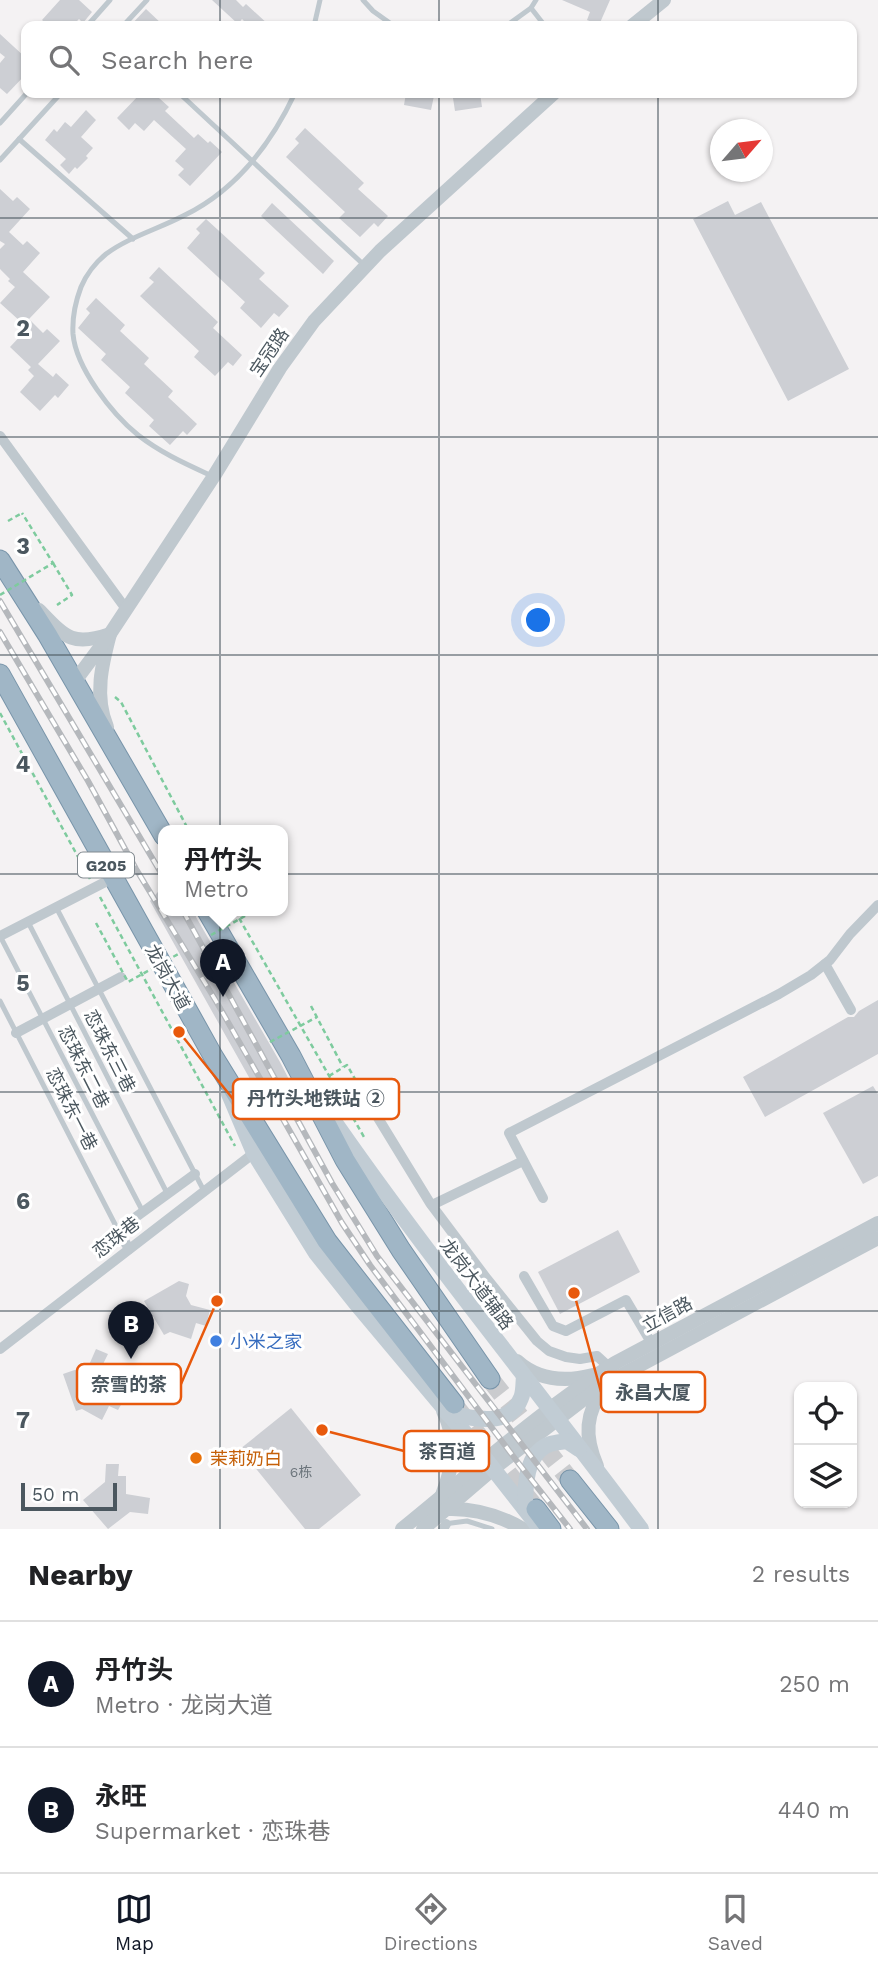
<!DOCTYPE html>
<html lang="en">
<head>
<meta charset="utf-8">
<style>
	body { margin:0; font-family:"Work Sans","Noto Sans SC",sans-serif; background:#f6f6f6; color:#202124 }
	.controls { position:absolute; right:21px; bottom:21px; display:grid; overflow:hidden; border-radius:14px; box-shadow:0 2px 5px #0004 }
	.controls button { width:63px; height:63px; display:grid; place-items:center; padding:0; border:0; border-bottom:2px solid #e0e0e0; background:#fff; color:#202124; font:35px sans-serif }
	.compass { position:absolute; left:710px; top:119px; width:63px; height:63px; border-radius:50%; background:#fff; box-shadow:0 2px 5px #0004; rotate:62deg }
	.scale { position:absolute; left:21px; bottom:18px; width:96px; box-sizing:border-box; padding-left:7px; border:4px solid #4b575f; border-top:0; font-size:19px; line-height:24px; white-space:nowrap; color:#4b575f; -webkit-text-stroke:5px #fff; paint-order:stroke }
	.you { position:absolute; left:539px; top:621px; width:24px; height:24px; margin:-18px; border:5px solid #fff; border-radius:50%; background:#1a73e8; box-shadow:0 0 0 10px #1a73e833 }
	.badge { display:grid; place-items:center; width:46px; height:46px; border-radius:50%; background:#111827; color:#fff; font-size:23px; font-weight:700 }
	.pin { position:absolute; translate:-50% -58px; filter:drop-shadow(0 2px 4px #0008) }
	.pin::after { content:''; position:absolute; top:37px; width:24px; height:21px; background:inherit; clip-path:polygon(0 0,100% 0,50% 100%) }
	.popup { position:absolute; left:158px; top:825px; width:130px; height:91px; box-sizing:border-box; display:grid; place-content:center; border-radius:14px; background:#fff; filter:drop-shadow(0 2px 5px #0005); font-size:23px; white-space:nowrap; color:#757577 }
	.popup b { font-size:26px; color:#202124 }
	.popup::after { content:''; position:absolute; left:50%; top:100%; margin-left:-14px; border:14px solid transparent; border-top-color:#fff }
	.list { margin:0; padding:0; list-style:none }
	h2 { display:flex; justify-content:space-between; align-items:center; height:91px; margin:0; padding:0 28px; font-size:30px }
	h2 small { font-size:23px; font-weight:400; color:#757577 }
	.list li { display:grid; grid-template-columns:46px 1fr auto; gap:21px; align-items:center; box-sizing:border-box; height:126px; padding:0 28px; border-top:2px solid #e0e0e0 }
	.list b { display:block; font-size:26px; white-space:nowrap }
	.list p { margin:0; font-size:23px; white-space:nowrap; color:#757577 }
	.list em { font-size:23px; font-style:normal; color:#757577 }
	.icon { flex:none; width:38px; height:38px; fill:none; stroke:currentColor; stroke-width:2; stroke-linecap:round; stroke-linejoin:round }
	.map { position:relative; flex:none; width:878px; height:1529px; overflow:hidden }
	.search { position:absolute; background:#fff; box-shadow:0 2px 5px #0004; left:21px; right:21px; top:21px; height:77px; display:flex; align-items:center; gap:18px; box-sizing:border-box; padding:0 24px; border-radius:14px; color:#757577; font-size:26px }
	.sheet { height:343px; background:#fff }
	nav { display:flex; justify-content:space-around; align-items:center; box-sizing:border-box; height:98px; border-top:2px solid #e0e0e0; background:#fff; font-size:19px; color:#757577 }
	nav a { display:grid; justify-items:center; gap:4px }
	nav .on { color:#111827 }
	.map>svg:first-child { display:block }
	.building { fill:#cdcfd4 }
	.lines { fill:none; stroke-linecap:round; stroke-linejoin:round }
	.trunk-tunnel { stroke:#cacbce; stroke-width:19; stroke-dasharray:19 10; stroke-linecap:butt }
	.trunk-casing { stroke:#7894a9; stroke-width:21 }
	.path { stroke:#7ecb9e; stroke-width:2.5; stroke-dasharray:5 3.5; stroke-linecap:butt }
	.service { stroke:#bfc8ce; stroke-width:5 }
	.minor { stroke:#bfc8ce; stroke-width:10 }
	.tertiary { stroke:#bfc8ce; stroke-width:14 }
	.secondary { stroke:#c1ccd4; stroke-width:16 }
	.trunk { stroke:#a0b6c6; stroke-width:19 }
	.rail-casing { stroke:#b5b8bc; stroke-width:6 }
	.rail { stroke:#fff; stroke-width:3.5; stroke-dasharray:10; stroke-linecap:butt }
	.path-bridge { stroke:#7ecb9e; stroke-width:2.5; stroke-dasharray:5 3.5; stroke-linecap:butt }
	.grid { fill:none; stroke:#4b575f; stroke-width:2; stroke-opacity:0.55 }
	.shop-dot { fill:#3f7fe0; stroke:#fff; stroke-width:2.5 }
	.food-dot { fill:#e8710a; stroke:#fff; stroke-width:2.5 }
	.labels { text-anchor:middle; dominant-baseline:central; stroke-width:6; stroke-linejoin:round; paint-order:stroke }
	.number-label { font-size:14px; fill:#6c757c }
	.shield { fill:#fff; stroke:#81898f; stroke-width:2 }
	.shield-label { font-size:16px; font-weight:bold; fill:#4b575f }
	.street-label { font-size:18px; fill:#4b575f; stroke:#fff }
	.shop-label { font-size:18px; fill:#366cbe; stroke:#fff; text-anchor:start }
	.food-label { font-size:18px; fill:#c56008; stroke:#fff; text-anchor:start }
	.grid-label { font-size:23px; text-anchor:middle; font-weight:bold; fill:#4b575f; stroke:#fff; stroke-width:6; stroke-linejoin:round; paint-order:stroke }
	.leader { fill:none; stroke:#e8590c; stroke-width:2.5 }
	.callout-dot { fill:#e8590c; stroke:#fff; stroke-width:2.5 }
	.callout { fill:#fff; stroke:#e8590c; stroke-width:2.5 }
	.callout-label { font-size:19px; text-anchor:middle; font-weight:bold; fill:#4b575f }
</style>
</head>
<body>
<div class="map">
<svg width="878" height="1529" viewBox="0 0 878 1529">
	<rect width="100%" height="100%" fill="#f4f2f3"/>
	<g class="building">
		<polygon points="60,0 79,0 92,12 83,23 79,19 72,26 49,26 42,20"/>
		<polygon points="212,0 236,0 243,7 246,4 270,26 249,26 242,19 238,24"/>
		<polygon points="562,0 610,0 599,25 587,20 590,12"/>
		<polygon points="146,9 164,26 130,26"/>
		<polygon points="0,34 26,58 26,74 7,94 0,88 0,63 5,57 0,53"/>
		<polygon points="141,93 163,93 159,98 169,107 165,111 194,138 198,134 208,143 210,141 222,152 190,186 178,175 184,169 175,161 186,149 154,120 144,131 135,123 129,130 117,118"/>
		<polygon points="406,93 432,93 432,96 434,96 431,110 404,105"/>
		<polygon points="454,93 480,93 482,107 455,111 453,98 455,98"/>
		<polygon points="86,110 96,120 81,137 93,148 86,156 88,158 77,169 75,167 69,174 60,165 66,159 45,140 54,129 57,132 65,122 71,127"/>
		<polygon points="305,128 364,183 358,189 388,216 378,227 374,223 360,237 339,218 345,212 286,157 299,143 295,139"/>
		<polygon points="0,189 13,201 17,197 30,209 9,232 23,245 27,241 40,253 23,272 50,297 29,319 43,333 47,329 60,341 38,364 53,377 56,373 69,385 58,398 55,395 40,411 20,392 34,376 28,370 31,367 10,347 25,331 18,325 21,322 0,303 15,287 8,281 10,279 0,269 0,249 5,244 0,241"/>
		<polygon points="728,201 735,215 761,202 849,369 788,401 693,219"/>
		<polygon points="272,203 334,261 323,274 261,216"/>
		<polygon points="206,219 265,273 259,279 289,306 279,317 274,313 261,328 240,308 245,302 187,248 200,233 196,229"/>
		<polygon points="159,267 218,322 213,328 242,355 233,366 228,362 215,376 194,357 199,351 140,296 154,282 149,278"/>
		<polygon points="96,298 125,325 120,331 149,358 144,364 173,391 168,397 197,424 187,435 183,431 170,445 149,426 154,420 125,393 130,387 101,360 106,354 78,328 90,313 86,309"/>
		<polygon points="164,885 164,911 195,911 196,917 280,1062 294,1089 288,1098 283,1102 270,1106 264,1104 150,901"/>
		<polygon points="878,1000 878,1054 765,1117 743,1077 848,1017 854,1017 859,1011"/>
		<polygon points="873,1086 878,1094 878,1176 863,1184 823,1113"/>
		<polygon points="618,1230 640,1272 560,1314 538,1272"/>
		<polygon points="179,1281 189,1284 186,1296 191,1305 210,1310 206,1326 196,1323 191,1339 170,1332 164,1335 144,1301"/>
		<polygon points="96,1349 108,1354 103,1364 111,1368 104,1384 126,1396 118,1410 109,1406 102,1420 82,1409 76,1411 63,1374 89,1365"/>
		<polygon points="291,1408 361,1495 319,1529 305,1529 240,1449"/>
		<polygon points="106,1464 119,1464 118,1476 126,1476 126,1494 150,1498 148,1514 130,1512 108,1529 83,1500 105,1482"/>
	</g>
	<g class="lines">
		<g class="trunk-tunnel">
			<polyline points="490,1379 570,1480"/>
			<polyline points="454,1405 533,1505"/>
		</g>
		<defs>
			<g id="trunk">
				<polyline points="0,560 47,634 164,836"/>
				<polyline points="0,674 213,1056 327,1241 454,1404"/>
				<polyline points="207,911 291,1056 345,1160 401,1250 490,1379"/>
				<polyline points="570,1480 609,1529"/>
				<polyline points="536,1509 551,1529"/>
			</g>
		</defs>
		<use href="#trunk" class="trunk-casing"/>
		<g class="path">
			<polyline points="8,521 22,513"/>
			<polyline points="53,563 72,595 57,605"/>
			<polyline points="115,697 121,702 189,831"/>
			<polyline points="0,713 90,879"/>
			<polyline points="100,897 235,1146"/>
			<polyline points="235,911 364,1137"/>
			<polyline points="311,1006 343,1067"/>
			<polyline points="329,1076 347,1065 359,1086"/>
			<polyline points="449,1252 459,1263"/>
		</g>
		<g class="service">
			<polyline points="363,0 373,11 394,26"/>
			<polyline points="531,8 545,26"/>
			<polyline points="87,26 110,0"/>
			<polyline points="123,26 147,0"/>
			<polyline points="314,26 320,0"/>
			<polyline points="506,26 531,8 536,0"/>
			<polyline points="179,93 364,265"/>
			<polyline points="0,123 27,93"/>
			<polyline points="19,139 133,239"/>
			<polyline points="0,160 61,93"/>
			<path d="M212,476C186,464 161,453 138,435C112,414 76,368 73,334C72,317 75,303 81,287C86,275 96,262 106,254C129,237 158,229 183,216C235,191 271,144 295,93"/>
			<polyline points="56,907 204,1191"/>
			<polyline points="28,922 167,1193"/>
			<polyline points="0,936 143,1212"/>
			<polyline points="0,1001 118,1230"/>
			<polyline points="444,1524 467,1521 492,1529"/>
		</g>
		<g class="minor">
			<polyline points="0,436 126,609"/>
			<polyline points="0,936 113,878"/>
			<polyline points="825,964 851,1010"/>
			<polyline points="16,1033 121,977"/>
			<polyline points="364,1095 430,1203 487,1279 537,1341 549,1351 566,1357 580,1359 597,1356 609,1367"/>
			<polyline points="543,1198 509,1133 779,994 811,975 830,960 850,934 878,905"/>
			<polyline points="432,1205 523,1161"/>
			<polyline points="129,1249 118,1230 195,1174"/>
			<polyline points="524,1276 553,1326 566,1331 626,1300 652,1344"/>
			<polyline points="0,1349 254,1153"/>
			<polyline points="443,1529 446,1524"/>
		</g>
		<g class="tertiary">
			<polyline points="632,26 664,0"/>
			<path d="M39,610C65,637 72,647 110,634C102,664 94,696 107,727"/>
			<polyline points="75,681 110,634 214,476 280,368 314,321 380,251 554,93"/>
			<path d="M517,1361C539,1381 566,1382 593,1375"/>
			<path d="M597,1466C584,1436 585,1413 605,1387"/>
			<path d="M442,1495C454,1465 457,1440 443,1411"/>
			<path d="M447,1509C474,1508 499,1515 523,1529"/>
			<path d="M402,1529C471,1473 540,1411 615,1363L878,1223"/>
			<polyline points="423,1529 493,1469 601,1386 878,1238"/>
		</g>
		<g class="secondary">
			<polyline points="229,1094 254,1153 316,1253 355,1302 469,1438 538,1526"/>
			<path d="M329,1114C427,1256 538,1390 641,1529"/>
			<path d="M447,1413C470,1418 510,1429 521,1398C524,1392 523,1384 524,1377"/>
			<path d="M525,1509C525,1487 525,1453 550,1444C556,1442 562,1442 567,1441L579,1449"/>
		</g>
		<use href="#trunk" class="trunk"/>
		<defs>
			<g id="rail">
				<polyline points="0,601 164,878"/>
				<polyline points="0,632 88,781 136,869 216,1001 342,1223 370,1265 516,1460 570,1529"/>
				<polyline points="183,911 332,1183 377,1256 587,1529"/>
			</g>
		</defs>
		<use href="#rail" class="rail-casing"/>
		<use href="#rail" class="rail"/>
		<g class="path-bridge">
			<polyline points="0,595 53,563 22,513"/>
			<polyline points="96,923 128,982 180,953"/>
			<polyline points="211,935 254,911"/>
			<polyline points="270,1042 317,1017"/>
		</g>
	</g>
	<path class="grid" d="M220,0V26M439,0V26M658,0V26M220,93V1529M439,93V1529M658,93V1529M0,218H878M0,437H878M0,655H878M0,874H878M0,1092H878M0,1311H878"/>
	<circle class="shop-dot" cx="216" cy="1341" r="7"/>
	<circle class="food-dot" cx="196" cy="1458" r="7"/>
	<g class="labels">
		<g class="number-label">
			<text x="301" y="1472">6栋</text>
		</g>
		<rect class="shield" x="78" y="852.5" width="56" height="25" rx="5"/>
		<g class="shield-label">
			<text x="106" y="865">G205</text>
		</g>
		<g class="street-label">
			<text transform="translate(269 352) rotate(-56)">宝冠路</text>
			<text transform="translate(168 977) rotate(61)">龙岗大道</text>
			<text transform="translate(110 1051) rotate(63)">恋珠东三巷</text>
			<text transform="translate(84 1067) rotate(63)">恋珠东二巷</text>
			<text transform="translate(72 1109) rotate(63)">恋珠东一巷</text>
			<text transform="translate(116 1237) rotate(-38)">恋珠巷</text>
			<text transform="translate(477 1284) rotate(53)">龙岗大道辅路</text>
			<text transform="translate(667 1314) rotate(-28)">立信路</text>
		</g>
		<g class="shop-label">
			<text x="230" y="1341">小米之家</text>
		</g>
		<g class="food-label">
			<text x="210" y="1458">茉莉奶白</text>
		</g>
	</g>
	<g class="grid-label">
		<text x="23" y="336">2</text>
		<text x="23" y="554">3</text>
		<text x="23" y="772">4</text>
		<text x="23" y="991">5</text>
		<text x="23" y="1209">6</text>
		<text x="23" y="1428">7</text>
	</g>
	<path class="leader" d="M179 1032L233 1099M217 1301L181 1384M574 1293L601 1392M322 1430L404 1451"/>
	<g class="callout-dot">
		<circle cx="179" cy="1032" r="7"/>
		<circle cx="217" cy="1301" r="7"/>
		<circle cx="574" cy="1293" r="7"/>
		<circle cx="322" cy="1430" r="7"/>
	</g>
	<g class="callout">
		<rect x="233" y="1079" width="166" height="40" rx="7"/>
		<rect x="77" y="1364" width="104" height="40" rx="7"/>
		<rect x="601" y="1372" width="104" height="40" rx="7"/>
		<rect x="404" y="1431" width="85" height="40" rx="7"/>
	</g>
	<g class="callout-label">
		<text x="316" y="1105">丹竹头地铁站 ②</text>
		<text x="129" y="1391">奈雪的茶</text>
		<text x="653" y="1399">永昌大厦</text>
		<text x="447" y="1458">茶百道</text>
	</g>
</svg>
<div class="controls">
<button><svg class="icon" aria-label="locate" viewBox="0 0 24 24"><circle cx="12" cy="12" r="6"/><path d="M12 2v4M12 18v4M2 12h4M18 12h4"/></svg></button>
<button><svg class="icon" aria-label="layers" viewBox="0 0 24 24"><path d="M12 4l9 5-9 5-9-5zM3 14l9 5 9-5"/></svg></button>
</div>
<svg class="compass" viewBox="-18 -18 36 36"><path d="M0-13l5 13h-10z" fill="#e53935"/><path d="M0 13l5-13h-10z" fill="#757577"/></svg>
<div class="scale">50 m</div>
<div class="you"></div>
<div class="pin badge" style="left:223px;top:997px">A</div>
<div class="popup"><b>丹竹头</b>Metro</div>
<div class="pin badge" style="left:131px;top:1359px">B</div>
<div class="search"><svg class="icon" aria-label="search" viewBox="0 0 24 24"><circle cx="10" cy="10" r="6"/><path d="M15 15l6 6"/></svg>Search here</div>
</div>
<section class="sheet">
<h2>Nearby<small>2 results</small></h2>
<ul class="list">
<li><span class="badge">A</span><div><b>丹竹头</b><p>Metro · 龙岗大道</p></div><em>250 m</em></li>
<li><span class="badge">B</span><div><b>永旺</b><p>Supermarket · 恋珠巷</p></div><em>440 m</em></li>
</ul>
</section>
<nav>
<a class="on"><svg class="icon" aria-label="map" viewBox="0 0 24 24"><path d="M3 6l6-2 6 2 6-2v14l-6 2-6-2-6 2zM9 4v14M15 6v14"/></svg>Map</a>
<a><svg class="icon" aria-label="directions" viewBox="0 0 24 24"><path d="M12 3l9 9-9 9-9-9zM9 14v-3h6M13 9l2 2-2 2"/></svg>Directions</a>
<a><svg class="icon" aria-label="saved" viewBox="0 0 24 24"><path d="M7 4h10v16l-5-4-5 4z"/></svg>Saved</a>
</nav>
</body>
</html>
